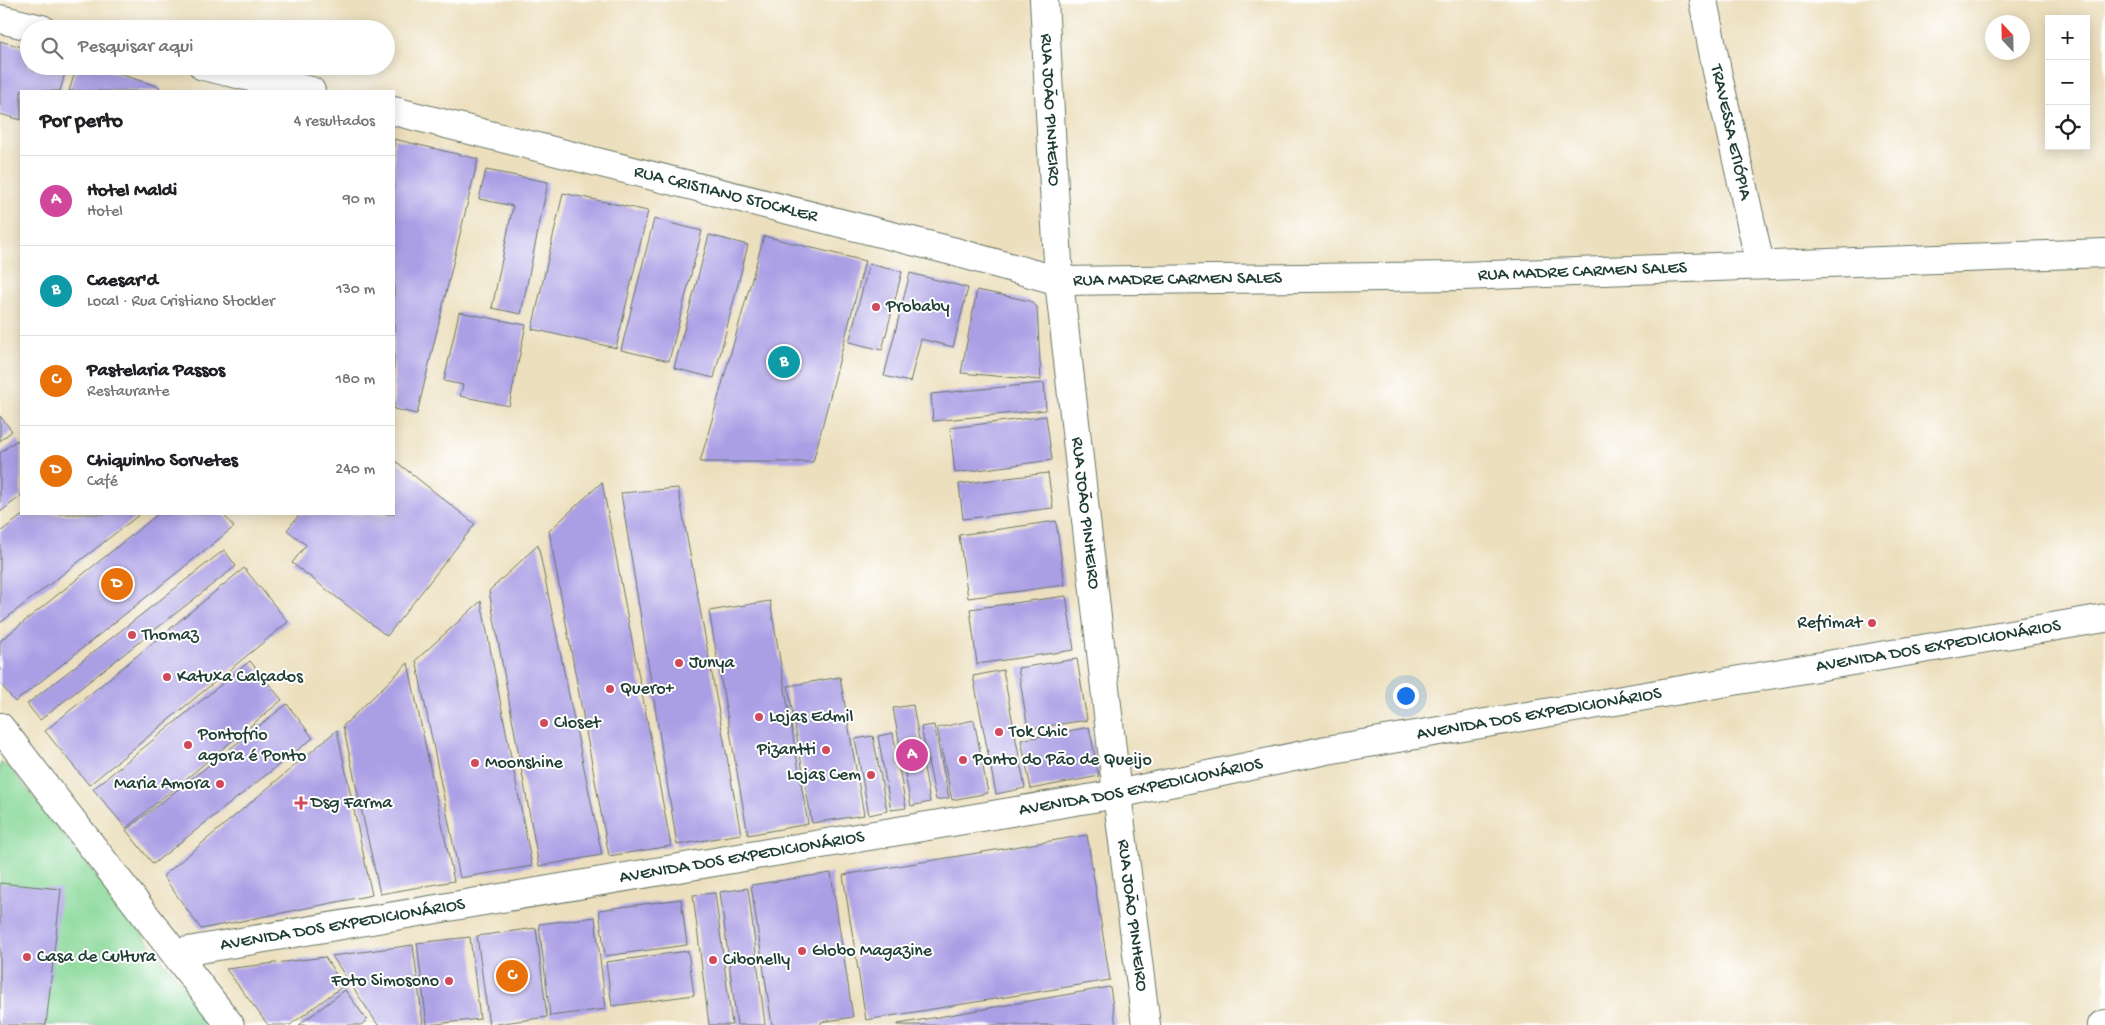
<!DOCTYPE html>
<html lang="pt">
<head>
<meta charset="utf-8">
<style>
	body { margin:0; font-family:"Gochi Hand",sans-serif; background:#f2f2f2; color:#202124 }
	.controls { position:absolute; right:15px; top:15px; display:grid; overflow:hidden; border-radius:0px; box-shadow:0 2px 12px #0003 }
	.controls button { width:45px; height:45px; display:grid; place-items:center; padding:0; border:0; border-bottom:1px solid #e0e0e0; background:#fff; color:#202124; font:25px sans-serif }
	.compass { position:absolute; left:1985px; top:15px; width:45px; height:45px; border-radius:50%; background:#fff; box-shadow:0 2px 12px #0003; rotate:338deg }
	.you { position:absolute; left:1405px; top:695px; width:18px; height:18px; margin:-12px; border:4px solid #fff; border-radius:50%; background:#1a73e8; box-shadow:0 0 0 8px #1a73e833 }
	.badge { display:grid; place-items:center; width:32px; height:32px; border-radius:50%; background:#d1495b; color:#fff; font-size:16px; font-weight:700 }
	.pin { position:absolute; translate:-50% -50%; border:2px solid #fff; box-shadow:0 1px 5px #0006 }
	.list { margin:0; padding:0; list-style:none }
	h2 { display:flex; justify-content:space-between; align-items:center; height:65px; margin:0; padding:0 20px; font-size:21px }
	h2 small { font-size:16px; font-weight:400; color:#757577 }
	.list li { display:grid; grid-template-columns:32px 1fr auto; gap:15px; align-items:center; box-sizing:border-box; height:90px; padding:0 20px; border-top:1px solid #e0e0e0 }
	.list b { display:block; font-size:19px; white-space:nowrap }
	.list p { margin:0; font-size:16px; white-space:nowrap; color:#757577 }
	.list em { font-size:16px; font-style:normal; color:#757577 }
	.icon { flex:none; width:28px; height:28px; fill:none; stroke:currentColor; stroke-width:2; stroke-linecap:round; stroke-linejoin:round }
	.map { position:relative; flex:none; width:2105px; height:1025px; overflow:hidden }
	.search { position:absolute; background:#fff; box-shadow:0 2px 12px #0003; left:20px; top:20px; width:375px; height:55px; display:flex; align-items:center; gap:12px; box-sizing:border-box; padding:0 18px; border-radius:28px; color:#757577; font-size:19px }
	.panel { position:absolute; background:#fff; box-shadow:0 2px 12px #0003; left:20px; top:90px; width:375px; height:425px; border-radius:0px }
	.map>svg:first-child { display:block }
	.green { fill:#88d898; stroke:#548a66 }
	.building { fill:#aa9ee5 }
	.lines { fill:none; stroke-linecap:round; stroke-linejoin:round }
	.minor-casing { stroke:#677664; stroke-width:30 }
	.minor { stroke:#fff; stroke-width:28 }
	.poi-dot { fill:#d1495b; stroke:#fff; stroke-width:2 }
	.labels { text-anchor:middle; dominant-baseline:central; stroke-width:4; stroke-linejoin:round; paint-order:stroke }
	.street-label { font-size:18px; fill:#1f3d34; stroke:#fff }
	.poi-label { font-size:18px; fill:#1f3d34; stroke:#fff; text-anchor:start }
</style>
</head>
<body>
<div class="map">
<svg width="2105" height="1025" viewBox="0 0 2105 1025">
	<rect width="100%" height="100%" fill="#fff"/>
	<filter id="ink" filterUnits="userSpaceOnUse"><feTurbulence type="fractalNoise" baseFrequency=".02" numOctaves="2"/><feDisplacementMap in="SourceGraphic" scale="10" xChannelSelector="R" yChannelSelector="G"/><feConvolveMatrix kernelMatrix="1 2 1 2 8 2 1 2 1" color-interpolation-filters="sRGB"/></filter>
	<filter id="wash" filterUnits="userSpaceOnUse"><feTurbulence type="fractalNoise" baseFrequency=".0096" numOctaves="4" result="noise"/><feDisplacementMap in="SourceGraphic" scale="20" xChannelSelector="R" yChannelSelector="G"/><feGaussianBlur stdDeviation="1.12" result="paint"/><feColorMatrix in="noise" values="0 0 0 0 0 0 0 0 0 0 0 0 0 0 0 0 0 1.4 0 .05"/><feComposite in="paint" operator="in"/></filter>
	<g filter="url(#wash)">
		<rect width="100%" height="100%" fill="#ecdfbd"/>
		<polygon class="green" points="0,763 10,768 214,1025 0,1025"/>
		<g id="blocks">
			<g class="building">
				<polygon points="0,41 29,49 29,66 67,66 60,91 21,91 21,120 0,114"/>
				<polygon points="77,66 94,66 160,87 159,91 69,91"/>
				<polygon points="394,139 478,159 417,414 394,409"/>
				<polygon points="486,170 548,182 521,314 492,308 513,206 479,199"/>
				<polygon points="563,193 648,211 616,348 532,329"/>
				<polygon points="654,219 702,231 669,361 621,350"/>
				<polygon points="709,235 748,245 714,378 674,368"/>
				<polygon points="764,236 865,261 813,462 700,462"/>
				<polygon points="869,264 902,272 882,350 849,342"/>
				<polygon points="910,273 968,288 953,347 921,339 910,382 884,376"/>
				<polygon points="977,290 1030,301 1037,307 1041,380 961,373"/>
				<polygon points="459,312 526,325 509,406 460,396 463,385 444,381"/>
				<polygon points="1044,383 1046,410 933,421 931,394"/>
				<polygon points="0,416 12,431 0,441"/>
				<polygon points="1046,416 1052,460 955,473 950,428"/>
				<polygon points="17,440 21,446 21,496 0,512 0,453"/>
				<polygon points="394,460 475,524 387,636 292,563 306,545 287,530 300,514 394,514"/>
				<polygon points="1048,473 1053,508 963,519 959,484"/>
				<polygon points="602,482 671,846 609,856 549,531"/>
				<polygon points="678,488 741,834 677,845 621,493"/>
				<polygon points="24,514 140,514 0,623 0,532"/>
				<polygon points="158,514 223,514 234,527 15,702 0,683 0,641"/>
				<polygon points="1056,521 1065,585 968,598 959,535"/>
				<polygon points="538,545 602,855 539,866 489,591"/>
				<polygon points="224,550 236,566 40,720 27,704"/>
				<polygon points="244,568 288,622 89,785 45,731"/>
				<polygon points="1066,596 1074,650 977,664 970,609"/>
				<polygon points="481,601 532,866 460,878 416,660"/>
				<polygon points="770,601 808,824 748,835 709,611"/>
				<polygon points="1077,659 1087,720 1028,729 1018,668"/>
				<polygon points="250,661 282,700 126,828 93,789"/>
				<polygon points="408,663 454,881 380,894 343,726"/>
				<polygon points="1003,670 1025,788 996,794 973,676"/>
				<polygon points="840,677 864,815 812,823 788,686"/>
				<polygon points="287,704 313,738 153,864 126,830"/>
				<polygon points="913,705 930,802 911,806 893,708"/>
				<polygon points="974,720 988,793 952,800 937,728"/>
				<polygon points="934,725 949,798 936,800 921,727"/>
				<polygon points="1089,727 1099,776 1031,789 1021,740"/>
				<polygon points="337,730 372,895 201,929 163,876"/>
				<polygon points="893,733 906,808 891,810 878,736"/>
				<polygon points="873,736 887,811 869,815 855,739"/>
				<polygon points="1087,835 1110,980 866,1020 843,875"/>
				<polygon points="831,873 853,1017 821,1022 821,1025 772,1025 751,885"/>
				<polygon points="0,883 61,889 46,1025 0,1025"/>
				<polygon points="748,888 765,1025 737,1025 720,892"/>
				<polygon points="715,893 732,1025 709,1025 693,895"/>
				<polygon points="681,899 687,945 605,956 599,910"/>
				<polygon points="595,917 606,1009 550,1016 539,924"/>
				<polygon points="536,928 547,1017 489,1025 477,936"/>
				<polygon points="470,937 480,1019 427,1025 417,943"/>
				<polygon points="413,945 423,1025 378,1025 332,956"/>
				<polygon points="688,951 694,995 612,1006 606,962"/>
				<polygon points="325,957 343,986 290,1025 268,1025 226,969"/>
				<polygon points="1110,987 1116,1025 898,1025 898,1024"/>
				<polygon points="345,990 367,1020 361,1025 299,1025"/>
			</g>
		</g>
	</g>
	<g filter="url(#ink)">
		<use href="#blocks" fill-opacity="0" stroke="#677664" stroke-width="1"/>
		<g class="lines">
			<defs>
				<g id="minor">
					<path id="s1" d="M1044,0L1059,281L1117,794L1146,1025"/>
					<path id="s2" d="M1703,0L1717,71L1760,264"/>
					<polyline points="0,19 42,29"/>
					<polyline points="203,66 311,91"/>
					<path id="s3" d="M394,111L952,251L1059,281L1461,276L2105,253"/>
					<polyline points="0,727 230,1025"/>
					<path id="s4" d="M176,953L1117,794L1327,750L2105,618"/>
					<polyline points="2102,1025 2105,1024"/>
				</g>
			</defs>
			<use href="#minor" class="minor-casing"/>
			<use href="#minor" class="minor"/>
		</g>
	</g>
	<g class="poi-dot">
		<circle cx="876" cy="307" r="5"/>
		<circle cx="1872" cy="623" r="5"/>
		<circle cx="132" cy="635" r="5"/>
		<circle cx="679" cy="663" r="5"/>
		<circle cx="167" cy="677" r="5"/>
		<circle cx="610" cy="689" r="5"/>
		<circle cx="759" cy="717" r="5"/>
		<circle cx="544" cy="723" r="5"/>
		<circle cx="999" cy="732" r="5"/>
		<circle cx="188" cy="745" r="5"/>
		<circle cx="826" cy="750" r="5"/>
		<circle cx="963" cy="760" r="5"/>
		<circle cx="475" cy="763" r="5"/>
		<circle cx="871" cy="775" r="5"/>
		<circle cx="220" cy="784" r="5"/>
		<path d="M298.5 795.5h5v5h5v5h-5v5h-5v-5h-5v-5h5z"/>
		<circle cx="802" cy="951" r="5"/>
		<circle cx="27" cy="957" r="5"/>
		<circle cx="713" cy="960" r="5"/>
		<circle cx="449" cy="981" r="5"/>
	</g>
	<g class="labels">
		<g class="street-label">
			<text stroke="none"><textPath href="#s1" startOffset="110">RUA JOÃO PINHEIRO</textPath></text>
			<text stroke="none"><textPath href="#s2" startOffset="135">TRAVESSA ETIÓPIA</textPath></text>
			<text stroke="none"><textPath href="#s3" startOffset="342">RUA CRISTIANO STOCKLER</textPath></text>
			<text stroke="none"><textPath href="#s3" startOffset="1210">RUA MADRE CARMEN SALES</textPath></text>
			<text stroke="none"><textPath href="#s3" startOffset="805">RUA MADRE CARMEN SALES</textPath></text>
			<text stroke="none"><textPath href="#s1" startOffset="515">RUA JOÃO PINHEIRO</textPath></text>
			<text stroke="none"><textPath href="#s4" startOffset="1789">AVENIDA DOS EXPEDICIONÁRIOS</textPath></text>
			<text stroke="none"><textPath href="#s4" startOffset="1384">AVENIDA DOS EXPEDICIONÁRIOS</textPath></text>
			<text stroke="none"><textPath href="#s4" startOffset="979">AVENIDA DOS EXPEDICIONÁRIOS</textPath></text>
			<text stroke="none"><textPath href="#s4" startOffset="574">AVENIDA DOS EXPEDICIONÁRIOS</textPath></text>
			<text stroke="none"><textPath href="#s1" startOffset="920">RUA JOÃO PINHEIRO</textPath></text>
			<text stroke="none"><textPath href="#s4" startOffset="169">AVENIDA DOS EXPEDICIONÁRIOS</textPath></text>
		</g>
		<g class="poi-label">
			<text x="886" y="307">Probaby</text>
			<text x="1862" y="623" text-anchor="end">Refrimat</text>
			<text x="142" y="635">Thomaz</text>
			<text x="689" y="663">Junya</text>
			<text x="177" y="677">Katuxa Calçados</text>
			<text x="620" y="689">Quero+</text>
			<text x="769" y="717">Lojas Edmil</text>
			<text x="554" y="723">Closet</text>
			<text x="1009" y="732">Tok Chic</text>
			<text x="198" y="735">Pontofrio<tspan x="198" dy="21">agora é Ponto</tspan></text>
			<text x="816" y="750" text-anchor="end">Pizantti</text>
			<text x="973" y="760">Ponto do Pão de Queijo</text>
			<text x="485" y="763">Moonshine</text>
			<text x="861" y="775" text-anchor="end">Lojas Cem</text>
			<text x="210" y="784" text-anchor="end">Maria Amora</text>
			<text x="311" y="803">Dsg Farma</text>
			<text x="812" y="951">Globo Magazine</text>
			<text x="37" y="957">Casa de Cultura</text>
			<text x="723" y="960">Cibonelly</text>
			<text x="439" y="981" text-anchor="end">Foto Simosono</text>
		</g>
	</g>
</svg>
<div class="controls">
<button>+</button>
<button>−</button>
<button><svg class="icon" aria-label="locate" viewBox="0 0 24 24"><circle cx="12" cy="12" r="6"/><path d="M12 2v4M12 18v4M2 12h4M18 12h4"/></svg></button>
</div>
<svg class="compass" viewBox="-18 -18 36 36"><path d="M0-13l5 13h-10z" fill="#e53935"/><path d="M0 13l5-13h-10z" fill="#757577"/></svg>
<div class="you"></div>
<div class="pin badge" style="left:912px;top:755px;background:#d1479c">A</div>
<div class="pin badge" style="left:784px;top:362px;background:#0f9aa8">B</div>
<div class="pin badge" style="left:512px;top:976px;background:#e8710a">C</div>
<div class="pin badge" style="left:117px;top:584px;background:#e8710a">D</div>
<div class="search"><svg class="icon" aria-label="search" viewBox="0 0 24 24"><circle cx="10" cy="10" r="6"/><path d="M15 15l6 6"/></svg>Pesquisar aqui</div>
<section class="panel">
<h2>Por perto<small>4 resultados</small></h2>
<ul class="list">
<li><span class="badge" style="background:#d1479c">A</span><div><b>Hotel Maldi</b><p>Hotel</p></div><em>90 m</em></li>
<li><span class="badge" style="background:#0f9aa8">B</span><div><b>Caesar'd</b><p>Local · Rua Cristiano Stockler</p></div><em>130 m</em></li>
<li><span class="badge" style="background:#e8710a">C</span><div><b>Pastelaria Passos</b><p>Restaurante</p></div><em>180 m</em></li>
<li><span class="badge" style="background:#e8710a">D</span><div><b>Chiquinho Sorvetes</b><p>Café</p></div><em>240 m</em></li>
</ul>
</section>
</div>
</body>
</html>
